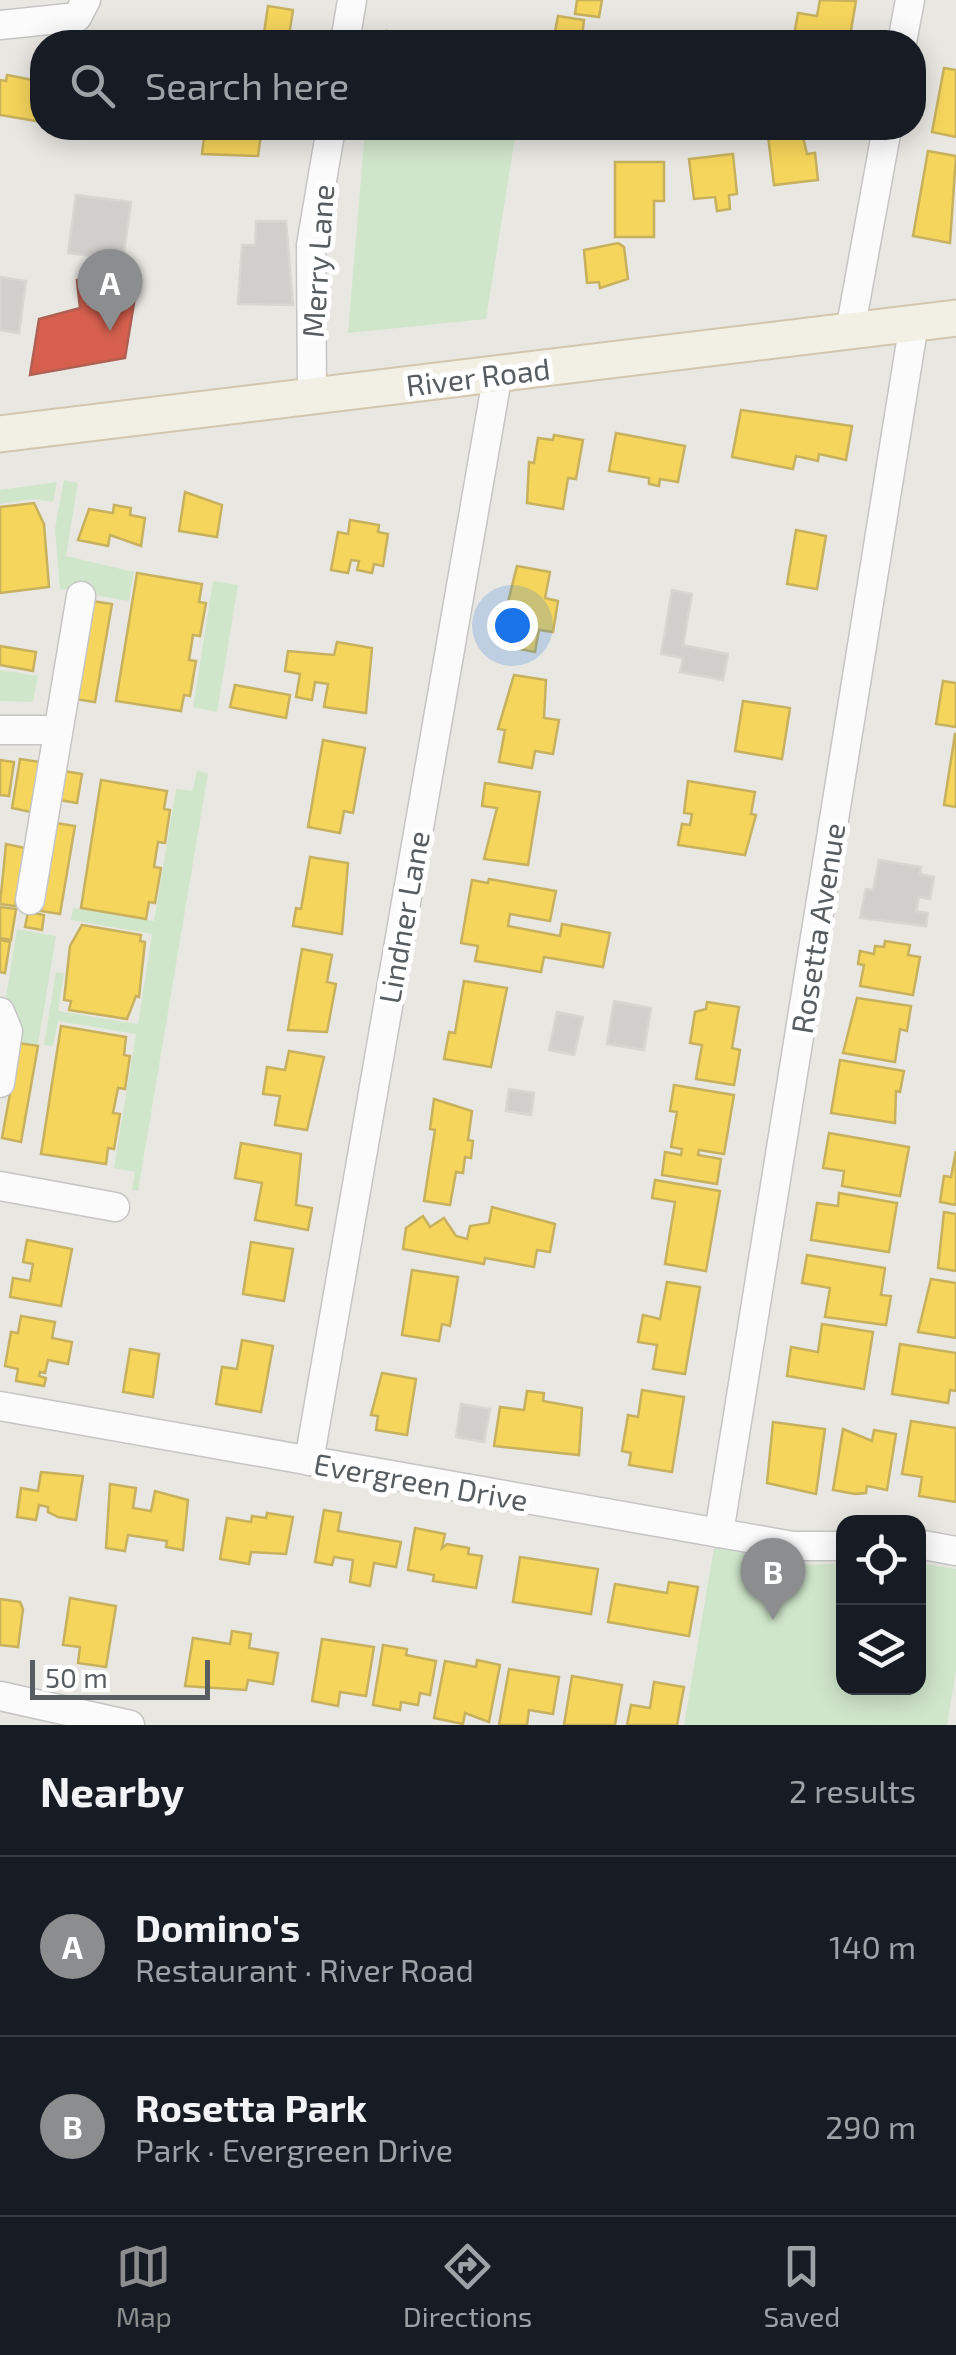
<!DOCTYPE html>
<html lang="en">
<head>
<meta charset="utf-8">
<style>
	body { margin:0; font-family:"Exo 2",sans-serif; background:#242831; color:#f1f3f6 }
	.controls { position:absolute; right:30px; bottom:30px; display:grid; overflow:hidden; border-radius:20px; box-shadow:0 5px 25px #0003 }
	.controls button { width:90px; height:90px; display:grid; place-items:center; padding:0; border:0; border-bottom:2px solid #363941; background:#171b24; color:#f1f3f6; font:50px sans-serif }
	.scale { position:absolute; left:30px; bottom:25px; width:180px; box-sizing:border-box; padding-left:10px; border:5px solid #585d61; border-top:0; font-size:28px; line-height:35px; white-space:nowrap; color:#585d61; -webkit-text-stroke:8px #fff; paint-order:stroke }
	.you { position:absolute; left:512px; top:625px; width:35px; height:35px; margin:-25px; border:8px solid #fff; border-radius:50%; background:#1a73e8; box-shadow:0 0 0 15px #1a73e833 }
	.badge { display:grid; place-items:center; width:65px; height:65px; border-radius:50%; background:#8b8d8e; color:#fff; font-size:32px; font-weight:700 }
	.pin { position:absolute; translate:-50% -82px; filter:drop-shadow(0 2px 5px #0008) }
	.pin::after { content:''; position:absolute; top:52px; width:35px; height:30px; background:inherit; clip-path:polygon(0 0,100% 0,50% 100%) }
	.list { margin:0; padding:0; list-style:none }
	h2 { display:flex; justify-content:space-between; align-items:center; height:130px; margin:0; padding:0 40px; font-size:42px }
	h2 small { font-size:32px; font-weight:400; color:#9ea1a6 }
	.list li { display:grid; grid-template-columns:65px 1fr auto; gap:30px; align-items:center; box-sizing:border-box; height:180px; padding:0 40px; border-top:2px solid #363941 }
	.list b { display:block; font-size:38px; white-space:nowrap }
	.list p { margin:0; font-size:32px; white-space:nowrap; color:#9ea1a6 }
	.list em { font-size:32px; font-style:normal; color:#9ea1a6 }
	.icon { flex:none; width:55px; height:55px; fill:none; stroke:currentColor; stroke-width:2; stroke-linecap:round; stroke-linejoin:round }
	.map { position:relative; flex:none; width:956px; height:1725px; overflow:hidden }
	.search { position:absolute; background:#171b24; box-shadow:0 5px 25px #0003; left:30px; right:30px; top:30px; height:110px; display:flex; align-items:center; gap:25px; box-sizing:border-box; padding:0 35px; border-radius:40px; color:#9ea1a6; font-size:38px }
	.sheet { height:490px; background:#171b24 }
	nav { display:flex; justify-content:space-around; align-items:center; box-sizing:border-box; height:140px; border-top:2px solid #363941; background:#171b24; font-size:28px; color:#9ea1a6 }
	nav a { display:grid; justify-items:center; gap:5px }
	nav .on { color:#8b8d8e }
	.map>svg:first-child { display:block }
	.green { fill:#d0e6cb }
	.homes { fill:#f6d55c; stroke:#c7b15e; stroke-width:2.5 }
	.shops { fill:#d6604d; stroke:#b05f53; stroke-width:2.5 }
	.building { fill:#d0cfcc; stroke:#d8d6d1; stroke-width:2.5 }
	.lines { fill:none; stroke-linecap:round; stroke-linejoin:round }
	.minor-casing { stroke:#c5c5c5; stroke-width:31 }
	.major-casing { stroke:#d2c6ae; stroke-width:39 }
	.minor { stroke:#fcfbfb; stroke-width:28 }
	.major { stroke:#f2efe5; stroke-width:35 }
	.labels { text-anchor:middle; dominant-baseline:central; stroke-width:10; stroke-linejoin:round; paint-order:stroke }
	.street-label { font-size:30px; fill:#585d61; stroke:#fff }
</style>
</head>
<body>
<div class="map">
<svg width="956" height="1725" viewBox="0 0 956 1725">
	<rect width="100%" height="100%" fill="#e9e7e2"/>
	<g class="green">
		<polygon points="395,128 516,131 486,319 348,333 365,131"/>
		<polygon points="64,480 78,483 66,556 134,572 129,601 60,589 55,529"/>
		<polygon points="57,482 53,502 34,499 0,504 0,490"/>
		<polygon points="213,581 238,585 217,712 193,707"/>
		<polygon points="0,670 38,676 33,702 0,701"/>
		<polygon points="197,771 208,773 138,1191 132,1190 135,1172 114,1168 136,1034 58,1021 53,1046 44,1045 56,972 64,973 58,1011 138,1024 152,934 71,920 73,908 154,921 176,789 193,791"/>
		<polygon points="17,929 56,936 38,1045 20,1042 18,1017 6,997"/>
		<polygon points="714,1548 810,1565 843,1563 844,1688 918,1688 919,1563 956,1569 956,1671 947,1725 684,1725"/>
	</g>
	<g class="homes">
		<polygon points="577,0 602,0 599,17 575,14"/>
		<polygon points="820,0 856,1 849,42 793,41 798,13 817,16"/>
		<polygon points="268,6 293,10 288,42 237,42 238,36 263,40"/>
		<polygon points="558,16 584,20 582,37 586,37 585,42 553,42"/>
		<polygon points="387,31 440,40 440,42 385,42"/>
		<polygon points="944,68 956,70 956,137 932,132"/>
		<polygon points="7,75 38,81 37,87 42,88 42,122 0,115 0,80 6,81"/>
		<polygon points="205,128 262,128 258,156 202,154"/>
		<polygon points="767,128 801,128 807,154 815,153 818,180 774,185"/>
		<polygon points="928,151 956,156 950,243 913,236"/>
		<polygon points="733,154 737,194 729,195 730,209 717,211 715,197 694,199 689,159"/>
		<polygon points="615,162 664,162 664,201 654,201 654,237 615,237"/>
		<polygon points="618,243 624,247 628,279 600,288 599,282 587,283 584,250"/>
		<polygon points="741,410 852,426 846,460 819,454 818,461 796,456 793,469 732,457"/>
		<polygon points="616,433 685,446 678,482 660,479 659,486 649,484 649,478 609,471"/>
		<polygon points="554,435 583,440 576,479 568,478 563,509 527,503 529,462 534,463 538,438 553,440"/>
		<polygon points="185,492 222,505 217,537 179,531"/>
		<polygon points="34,503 44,524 49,587 0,593 0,507"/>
		<polygon points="114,505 131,508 130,515 145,518 141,546 110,535 108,546 78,540 89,509 113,513"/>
		<polygon points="350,520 379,525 378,532 388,534 383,566 374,564 372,573 357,570 359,561 351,560 348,573 331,570 338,532 348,534"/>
		<polygon points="796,530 826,536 817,589 787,584"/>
		<polygon points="517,566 550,572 545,598 558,601 553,632 539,630 535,652 504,646 508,623 503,622"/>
		<polygon points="137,573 202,584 199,602 206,603 200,636 193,635 189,660 196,661 190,696 184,695 181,711 116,701"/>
		<polygon points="92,601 112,604 95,702 75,699"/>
		<polygon points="337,642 372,648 366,713 324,707 328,684 315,682 312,700 296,697 300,674 285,671 288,651 334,655"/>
		<polygon points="0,646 36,652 33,671 0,665"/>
		<polygon points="514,675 546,680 544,718 559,720 553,754 535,751 532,768 499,762 505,730 498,729"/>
		<polygon points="943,681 956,683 956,727 936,724"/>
		<polygon points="235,685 290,695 286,718 230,707"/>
		<polygon points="743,701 790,708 782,759 735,751"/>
		<polygon points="955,734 956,734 956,807 944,805"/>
		<polygon points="323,740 365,748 353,813 344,811 340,833 308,827"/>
		<polygon points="20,759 40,762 31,812 12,808"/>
		<polygon points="0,760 14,762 9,796 0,795"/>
		<polygon points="64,771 82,774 77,803 59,800"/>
		<polygon points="101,780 167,791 164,809 170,810 165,843 158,842 154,867 161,868 155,903 149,902 146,919 81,908"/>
		<polygon points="688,781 755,792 751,814 756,815 745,855 678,845 682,824 690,825 692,814 684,813"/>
		<polygon points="485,783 540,792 528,865 484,859 497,808 482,806"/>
		<polygon points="56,823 75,826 60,914 41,911"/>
		<polygon points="6,844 25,848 15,906 0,904"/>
		<polygon points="310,857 348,863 342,934 293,926 296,908 301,909"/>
		<polygon points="489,879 556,891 550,921 510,914 508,926 560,936 562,924 610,933 603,967 544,957 541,972 475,961 478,946 461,943 472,880 488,883"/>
		<polygon points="0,907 16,909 11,940 0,938"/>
		<polygon points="28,912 44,915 42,930 25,927"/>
		<polygon points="82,925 141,935 140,941 145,942 139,997 136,996 127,1019 69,1010 71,1001 64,1000 70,946"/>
		<polygon points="0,940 10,942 5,973 0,972"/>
		<polygon points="885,941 910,945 908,955 920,957 913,995 860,986 864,965 858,964 860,951 874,954 875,946 884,947"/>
		<polygon points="302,949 332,955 327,982 336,984 327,1032 288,1030"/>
		<polygon points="464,981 507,988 491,1067 444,1059 449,1032 455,1033"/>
		<polygon points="857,998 911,1006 907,1031 900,1029 895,1062 843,1053"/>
		<polygon points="707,1002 739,1007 732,1048 740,1050 734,1085 696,1079 702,1045 690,1043 695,1012 706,1009"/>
		<polygon points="61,1026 126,1037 124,1055 130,1056 125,1089 118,1088 113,1113 120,1114 114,1149 108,1148 106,1164 41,1154"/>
		<polygon points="19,1043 38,1046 21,1142 2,1138"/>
		<polygon points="289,1051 324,1057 307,1130 275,1125 280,1096 263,1094 267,1067 285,1070"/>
		<polygon points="840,1060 904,1071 900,1092 896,1091 895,1123 831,1113"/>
		<polygon points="674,1085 734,1095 724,1154 699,1150 698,1155 721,1159 717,1184 662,1175 665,1152 681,1155 682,1149 671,1147 677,1112 670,1111"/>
		<polygon points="434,1099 472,1111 468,1140 473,1141 471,1158 465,1157 463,1173 456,1172 450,1205 424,1201 435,1130 430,1129"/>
		<polygon points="829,1133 909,1147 900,1196 842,1186 844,1171 823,1168"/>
		<polygon points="241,1143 301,1154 296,1205 312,1208 308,1230 255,1220 262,1183 235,1178"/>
		<polygon points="956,1151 956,1205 940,1202 944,1176 951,1177"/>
		<polygon points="655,1180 720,1191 706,1271 665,1264 675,1202 652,1198"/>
		<polygon points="839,1193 897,1203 889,1252 811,1240 817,1203 838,1206"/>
		<polygon points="492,1207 555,1224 550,1252 537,1250 534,1267 485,1258 484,1264 403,1249 406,1228 423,1216 430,1227 444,1218 456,1236 467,1239 470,1226 489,1223"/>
		<polygon points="944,1212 956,1214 956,1271 938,1268"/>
		<polygon points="27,1240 72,1249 61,1306 10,1297 13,1278 30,1281 33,1264 23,1262"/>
		<polygon points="251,1242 293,1249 284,1301 243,1294"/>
		<polygon points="807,1255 885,1268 881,1295 891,1296 886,1325 825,1317 830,1288 802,1283"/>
		<polygon points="412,1270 458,1277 450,1326 442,1324 439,1341 402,1335"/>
		<polygon points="931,1279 956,1283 956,1338 918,1332"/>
		<polygon points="667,1282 700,1287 685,1374 653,1369 657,1345 638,1342 643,1315 660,1319"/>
		<polygon points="21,1316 55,1322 52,1338 72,1342 68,1364 48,1360 45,1373 40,1372 39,1376 46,1378 44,1386 16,1381 18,1369 5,1366 11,1332 18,1333"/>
		<polygon points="822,1324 873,1332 864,1389 787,1376 791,1347 818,1352"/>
		<polygon points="242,1340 273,1346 261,1412 216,1404 222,1367 237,1369"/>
		<polygon points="900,1344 956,1353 956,1391 950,1390 948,1403 892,1394"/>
		<polygon points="130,1349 159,1354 153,1397 123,1392"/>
		<polygon points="382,1373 416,1379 407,1435 376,1430 378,1416 371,1415"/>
		<polygon points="642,1390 684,1397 672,1472 629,1465 631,1453 622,1451 628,1415 638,1417"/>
		<polygon points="527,1391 544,1393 543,1401 582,1408 579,1455 494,1446 500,1407 524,1410"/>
		<polygon points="911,1421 956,1428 956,1502 919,1496 922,1477 902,1474"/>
		<polygon points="773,1422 825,1429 816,1494 767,1483"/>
		<polygon points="843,1429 872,1441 874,1430 896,1434 887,1490 867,1486 866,1493 855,1494 833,1490"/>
		<polygon points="41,1472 83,1476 76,1520 58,1517 48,1512 48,1507 39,1505 36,1520 17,1517 21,1488 38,1491"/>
		<polygon points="110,1484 136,1488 133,1508 151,1511 155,1491 188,1500 183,1550 166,1547 167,1541 128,1535 125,1551 106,1548"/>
		<polygon points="324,1510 341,1513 338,1531 401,1542 396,1567 374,1563 370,1586 350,1582 353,1560 334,1557 332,1565 315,1562"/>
		<polygon points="267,1513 293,1517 286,1554 251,1552 249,1564 220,1559 227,1518 251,1522 252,1516 266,1518"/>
		<polygon points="415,1528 445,1534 442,1548 447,1544 469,1548 468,1554 482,1556 476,1588 433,1581 434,1575 408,1570"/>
		<polygon points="520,1557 598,1569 591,1614 513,1602"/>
		<polygon points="669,1582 698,1587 689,1636 608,1622 615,1584 667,1593"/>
		<polygon points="70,1598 116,1606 106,1667 78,1663 80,1647 63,1645"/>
		<polygon points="0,1599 20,1602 23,1609 18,1647 0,1645"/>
		<polygon points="232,1631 251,1634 249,1648 278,1653 273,1684 248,1680 246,1690 185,1686 193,1638 230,1644"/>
		<polygon points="322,1639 374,1647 366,1696 340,1692 338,1706 312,1701"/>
		<polygon points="383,1645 407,1649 406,1655 436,1661 430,1695 420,1693 418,1705 401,1702 400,1710 373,1705"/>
		<polygon points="477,1660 500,1665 489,1722 465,1713 463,1724 434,1718 445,1661 476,1667"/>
		<polygon points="509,1669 559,1677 553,1714 529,1710 527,1725 499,1725"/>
		<polygon points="572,1676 622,1685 615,1725 564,1725"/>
		<polygon points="654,1682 684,1687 677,1725 627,1725 631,1705 650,1708"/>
	</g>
	<polygon class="shops" points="139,273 125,358 30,375 39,319 80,308 77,280"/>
	<g class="building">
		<polygon points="76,195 131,202 123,260 68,253"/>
		<polygon points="256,221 286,221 293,305 238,304 242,245 255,245"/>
		<polygon points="0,277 26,281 19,333 0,330"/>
		<polygon points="672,590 692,594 683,645 728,654 723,680 680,672 683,658 661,654"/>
		<polygon points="879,860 921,867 920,874 934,877 930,899 919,897 916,911 928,913 926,926 860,918 866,889 873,890"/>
		<polygon points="614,1001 651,1008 644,1050 607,1044"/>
		<polygon points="557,1012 583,1017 574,1055 549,1050"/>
		<polygon points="509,1089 534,1093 531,1115 506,1111"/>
		<polygon points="461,1404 490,1409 484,1442 456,1437"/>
	</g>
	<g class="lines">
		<defs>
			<g id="minor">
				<polyline points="0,25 77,17 86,0"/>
				<polyline points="345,42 352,0"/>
				<polyline points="902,42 910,0"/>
				<polyline points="850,331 887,128"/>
				<polyline points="312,396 311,245 331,128"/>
				<polyline points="0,730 58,730"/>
				<polyline points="30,900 81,596"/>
				<polyline points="0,1012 8,1031 0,1083"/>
				<polyline points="0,1186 115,1207"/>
				<polyline points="0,1406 793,1546 844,1546"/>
				<polyline points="309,1461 498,373"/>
				<polyline points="719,1533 914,323"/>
				<polyline points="918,1544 956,1551"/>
				<polyline points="0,1696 130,1725"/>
			</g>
			<polyline id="major" points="0,434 956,318"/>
		</defs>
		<use href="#minor" class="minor-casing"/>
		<use href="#major" class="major-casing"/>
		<use href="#minor" class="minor"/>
		<use href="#major" class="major"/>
	</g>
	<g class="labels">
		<g class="street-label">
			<text transform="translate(317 261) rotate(-86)">Merry Lane</text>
			<text transform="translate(478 376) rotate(-7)">River Road</text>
			<text transform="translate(403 917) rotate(-80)">Lindner Lane</text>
			<text transform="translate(817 928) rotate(-81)">Rosetta Avenue</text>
			<text transform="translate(421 1481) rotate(10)">Evergreen Drive</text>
		</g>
	</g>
</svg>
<div class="controls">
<button><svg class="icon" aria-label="locate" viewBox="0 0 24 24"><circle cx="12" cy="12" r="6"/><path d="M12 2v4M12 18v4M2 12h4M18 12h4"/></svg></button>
<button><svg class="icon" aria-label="layers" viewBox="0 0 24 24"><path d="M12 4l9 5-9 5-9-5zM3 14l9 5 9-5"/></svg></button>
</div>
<div class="scale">50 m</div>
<div class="you"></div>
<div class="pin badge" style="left:110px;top:331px">A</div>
<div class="pin badge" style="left:773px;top:1620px">B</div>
<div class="search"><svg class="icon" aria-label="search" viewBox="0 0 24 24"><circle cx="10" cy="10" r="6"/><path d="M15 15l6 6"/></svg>Search here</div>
</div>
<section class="sheet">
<h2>Nearby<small>2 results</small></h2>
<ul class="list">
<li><span class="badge">A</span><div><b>Domino's</b><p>Restaurant · River Road</p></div><em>140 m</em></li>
<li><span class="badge">B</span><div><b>Rosetta Park</b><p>Park · Evergreen Drive</p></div><em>290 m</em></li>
</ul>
</section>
<nav>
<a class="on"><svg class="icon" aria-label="map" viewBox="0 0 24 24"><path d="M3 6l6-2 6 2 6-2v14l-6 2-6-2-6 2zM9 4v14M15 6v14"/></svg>Map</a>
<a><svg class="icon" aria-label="directions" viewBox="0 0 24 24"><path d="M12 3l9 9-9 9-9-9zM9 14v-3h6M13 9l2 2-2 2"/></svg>Directions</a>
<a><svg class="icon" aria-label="saved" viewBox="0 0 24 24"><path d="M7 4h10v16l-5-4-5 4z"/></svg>Saved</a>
</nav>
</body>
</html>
